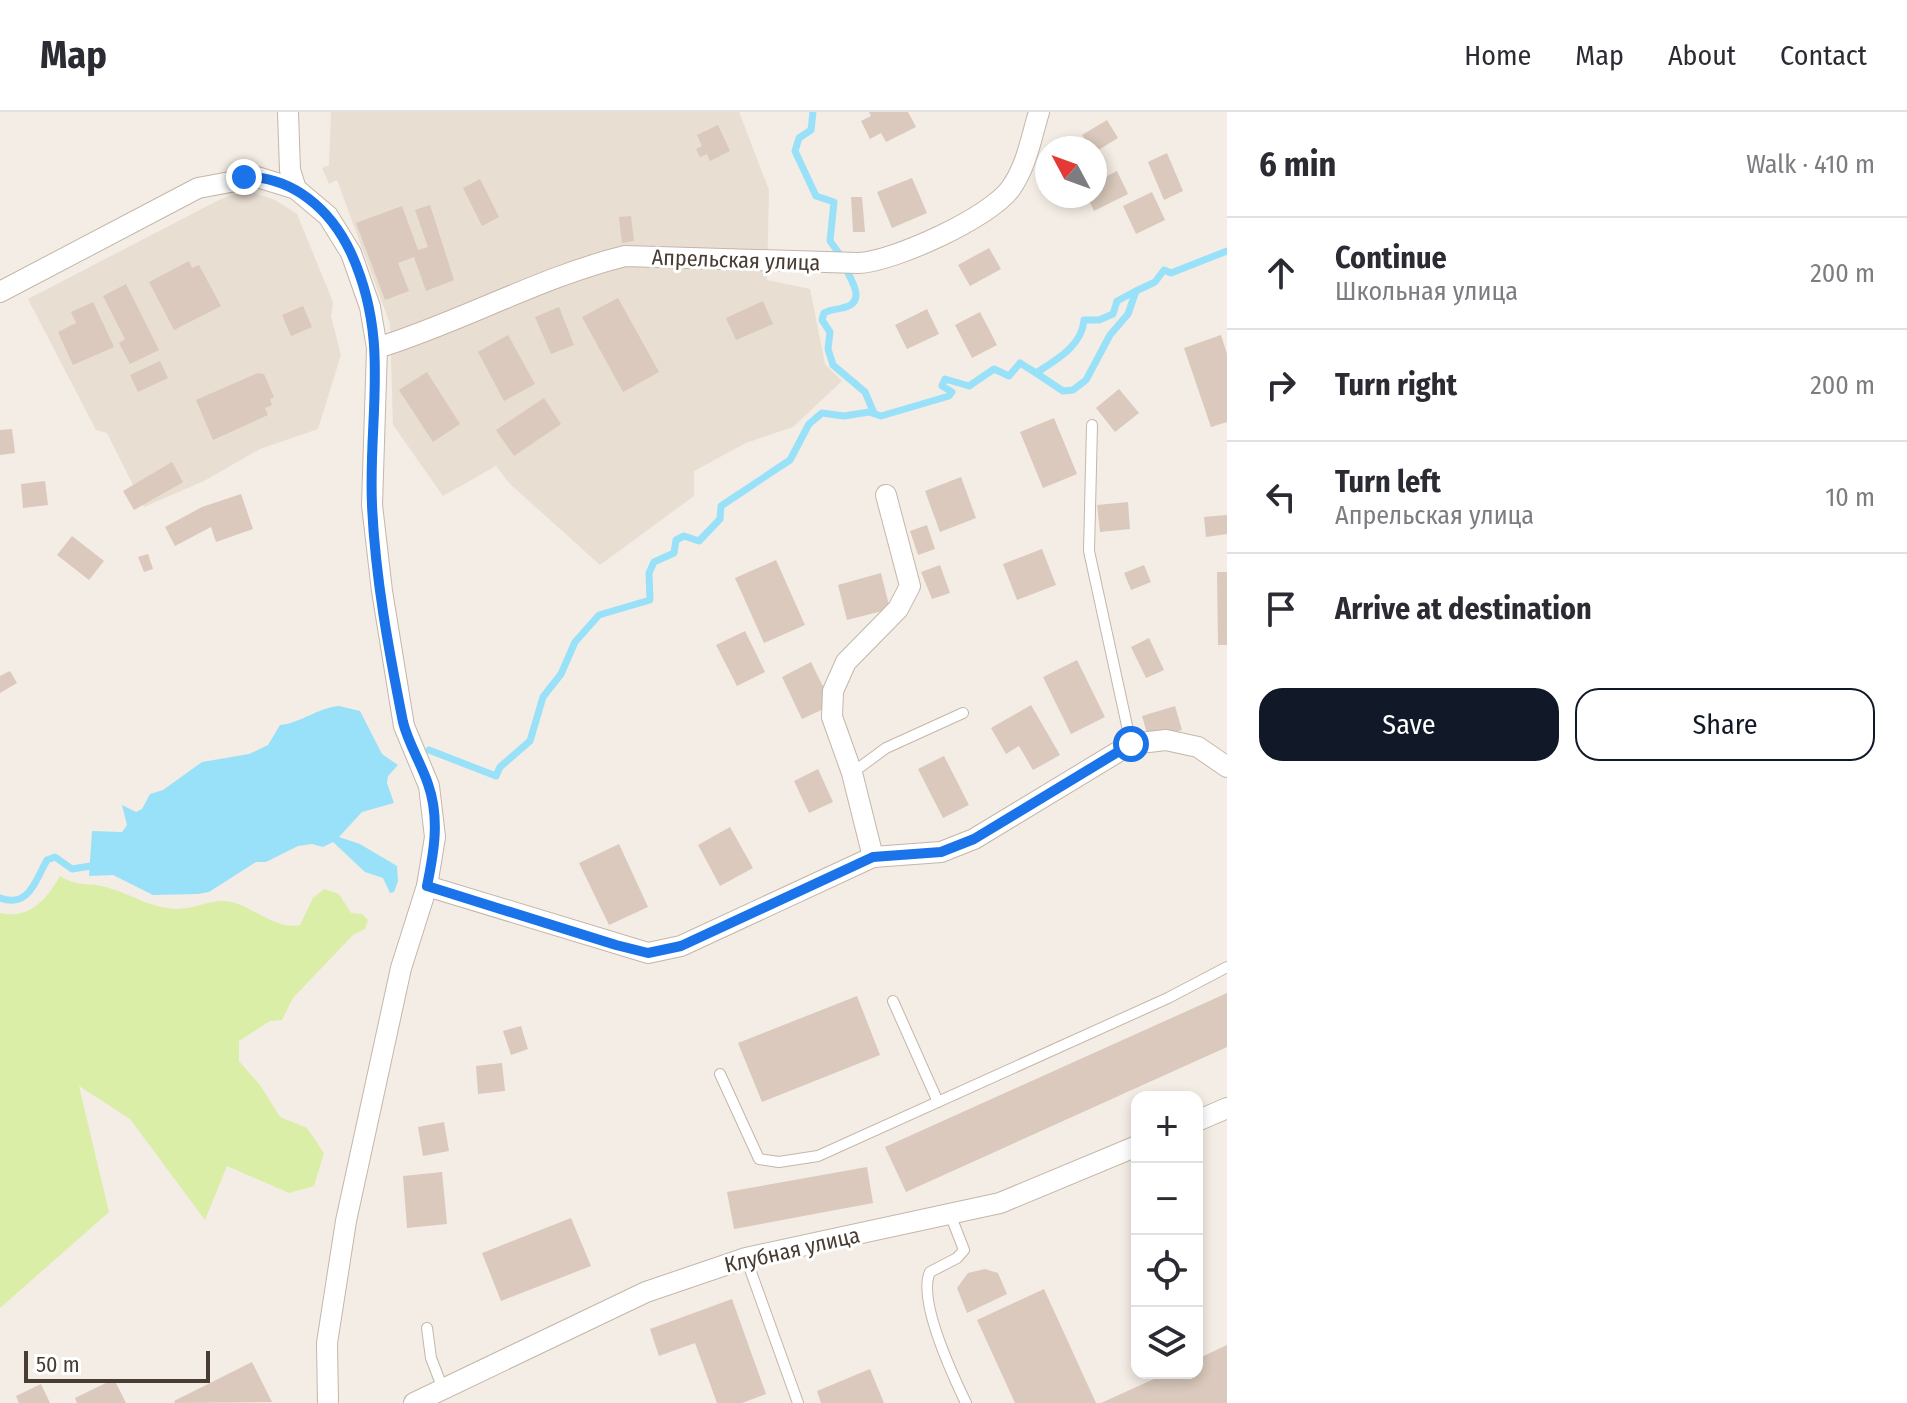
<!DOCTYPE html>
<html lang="en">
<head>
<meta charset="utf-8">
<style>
	body { margin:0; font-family:"Fira Sans Condensed",sans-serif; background:#f7f7f7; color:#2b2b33 }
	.controls { position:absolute; right:24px; bottom:24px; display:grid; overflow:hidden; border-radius:16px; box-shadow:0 4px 12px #0003 }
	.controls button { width:72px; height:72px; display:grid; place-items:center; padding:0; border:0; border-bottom:2px solid #e1e1e2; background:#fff; color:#2b2b33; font:40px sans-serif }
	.compass { position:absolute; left:1035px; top:24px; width:72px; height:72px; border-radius:50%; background:#fff; box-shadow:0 4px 12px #0003; rotate:311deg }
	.scale { position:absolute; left:24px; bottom:20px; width:186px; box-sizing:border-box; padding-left:8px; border:4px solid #483c33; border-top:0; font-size:22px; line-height:28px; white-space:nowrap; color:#483c33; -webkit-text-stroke:6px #fff; paint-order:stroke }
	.stop { position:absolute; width:24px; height:24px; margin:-18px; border:6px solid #1a73e8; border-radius:50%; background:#fff }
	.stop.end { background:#1a73e8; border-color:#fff; box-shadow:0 2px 8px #0008 }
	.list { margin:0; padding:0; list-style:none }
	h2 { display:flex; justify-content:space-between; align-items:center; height:104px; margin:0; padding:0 32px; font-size:34px }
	h2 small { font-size:26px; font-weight:400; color:#7c7c81 }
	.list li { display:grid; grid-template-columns:52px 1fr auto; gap:24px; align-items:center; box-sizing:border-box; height:112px; padding:0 32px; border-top:2px solid #e1e1e2 }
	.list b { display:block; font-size:30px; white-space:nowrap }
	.list p { margin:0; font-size:26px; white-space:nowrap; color:#7c7c81 }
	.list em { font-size:26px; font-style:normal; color:#7c7c81 }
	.actions { display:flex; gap:16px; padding:24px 32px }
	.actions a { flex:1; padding:18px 0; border:2px solid #111827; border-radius:24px; text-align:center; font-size:28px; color:#111827 }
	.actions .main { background:#111827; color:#fff }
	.icon { flex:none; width:44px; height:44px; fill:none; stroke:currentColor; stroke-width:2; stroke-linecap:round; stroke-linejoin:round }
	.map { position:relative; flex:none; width:1227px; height:1291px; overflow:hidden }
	header { display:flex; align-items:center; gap:48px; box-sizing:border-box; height:112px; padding:0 40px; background:#fff; border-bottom:2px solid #e1e1e2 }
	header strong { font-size:38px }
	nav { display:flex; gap:44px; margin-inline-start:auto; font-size:28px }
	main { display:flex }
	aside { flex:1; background:#fff }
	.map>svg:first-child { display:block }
	.residential { fill:#e9ded2 }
	.green { fill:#daeea8 }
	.water { fill:#99e1f9 }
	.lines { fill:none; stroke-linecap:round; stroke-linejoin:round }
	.stream { stroke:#99e1f9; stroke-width:7 }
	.building { fill:#dac9bc }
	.lane-casing { stroke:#c4b6a9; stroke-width:12 }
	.street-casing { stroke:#c4b6a9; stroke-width:22 }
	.lane { stroke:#fff; stroke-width:10 }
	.street { stroke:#fff; stroke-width:20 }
	.route { stroke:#1a73e8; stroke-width:10 }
	.labels { text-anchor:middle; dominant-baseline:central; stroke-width:6; stroke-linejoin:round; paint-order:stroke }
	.street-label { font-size:22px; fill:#483c33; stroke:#fff }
</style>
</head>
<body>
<header>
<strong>Map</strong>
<nav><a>Home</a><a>Map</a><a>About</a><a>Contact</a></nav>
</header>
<main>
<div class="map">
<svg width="1227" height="1291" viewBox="0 0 1227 1291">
	<rect width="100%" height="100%" fill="#f4ede5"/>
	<g class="residential">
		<polygon points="331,0 739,0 769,78 767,168 810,177 825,252 842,269 793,315 746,331 694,359 694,384 600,453 509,371 496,354 443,384 393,313 390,212 337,68 329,72 322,56 329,53"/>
		<polygon points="254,81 275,88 297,102 333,190 331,204 341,243 318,317 260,337 204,369 144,395 107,321 96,318 28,187 215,90 231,83"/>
	</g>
	<path class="green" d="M60,764C80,776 87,770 106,775C131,782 150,796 177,797C195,797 214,786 232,790C255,796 276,818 300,813L313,786L324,777L339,782L351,801L362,802L368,808L365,817L353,823L293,886L282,908L270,909L239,929V949L260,973L280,1005L307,1016L324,1041L314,1074L289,1081L227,1054L205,1108L130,1007L79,974L109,1100L0,1196V801C29,808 47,787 60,764Z"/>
	<path class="water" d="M339,594L360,599L382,642L398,653L388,664L387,671L394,691L362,700L339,725L360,732L397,754L398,769L394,780L390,781L383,766L365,760L333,730L323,735L312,732L298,734L266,750H256L209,780L198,782L153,783L113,763L89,764L92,719L122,720L127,713L122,693L136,700L142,697L150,682L163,678L202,650L249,642L268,633L280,613C301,611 317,596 339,594Z"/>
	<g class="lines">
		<g class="stream">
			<polyline points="813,0 811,18 799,26 795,39 816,84 834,90 830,129 841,144"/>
			<path d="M845,155C851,168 868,191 842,196C835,198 831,197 824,201L822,208L830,220L828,237L833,253L865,280L874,301"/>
			<polyline points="1036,261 1063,279 1073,278 1086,268 1110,223 1128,202 1136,179 1155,170 1164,158 1171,161 1227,139"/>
			<path d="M429,638L496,664L500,655L530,629L543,585L561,562L575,530L599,503L650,488L649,461L654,450L674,441L676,428L684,424L699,429L720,407L721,394L790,348L809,312L822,301L844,304L869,300L881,304L949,284L952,280L942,274L945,267L969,274L994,257L1009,264L1020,251L1036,261C1056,248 1082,234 1084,208H1099L1113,202L1117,189L1136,179"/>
			<path d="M0,786C29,797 36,767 47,748L55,745L72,757L97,753"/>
		</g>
	</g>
	<g class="building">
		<polygon points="869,0 908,0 916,15 886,30 881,21 870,27 861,9 871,4"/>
		<polygon points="1107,8 1118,26 1095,40 1082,23"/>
		<polygon points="718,13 730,39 710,49 707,42 700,45 696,37 702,34 697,23"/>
		<polygon points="1167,41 1183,79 1164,88 1148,50"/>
		<polygon points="1117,59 1128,82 1094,99 1087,84 1095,84 1095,70"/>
		<polygon points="912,66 927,101 892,116 877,80"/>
		<polygon points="480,67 499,105 482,114 463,76"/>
		<polygon points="1152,80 1165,108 1136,122 1123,94"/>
		<polygon points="851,85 862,85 865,120 853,120"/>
		<polygon points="430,93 454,168 426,179 414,145 398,151 409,179 385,188 356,111 402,94 418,138 428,135 415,98"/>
		<polygon points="631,104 634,129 622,131 619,105"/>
		<polygon points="989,136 1001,157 970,174 958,153"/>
		<polygon points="189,149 192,156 199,153 221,194 174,218 149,170"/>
		<polygon points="126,172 159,238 130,252 119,231 125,227 103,184"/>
		<polygon points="618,186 659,260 623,280 582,205"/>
		<polygon points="763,189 773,212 736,228 726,206"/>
		<polygon points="93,190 114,235 73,253 58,220 76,211 71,200"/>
		<polygon points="303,194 312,215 291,224 282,203"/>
		<polygon points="559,195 574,233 551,242 535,205"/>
		<polygon points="927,197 939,222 907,237 895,213"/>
		<polygon points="980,200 997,233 972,246 955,213"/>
		<polygon points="508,223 535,272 504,289 478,240"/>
		<polygon points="1221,223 1227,242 1227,310 1211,315 1184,236"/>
		<polygon points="160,249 168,266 138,280 130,263"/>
		<polygon points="427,260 460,312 433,330 399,278"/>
		<polygon points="258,261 264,262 274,285 270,287 272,293 265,296 268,303 213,328 196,288"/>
		<polygon points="1119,277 1139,301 1115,320 1096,296"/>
		<polygon points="544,286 561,312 514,344 496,318"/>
		<polygon points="1054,306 1077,362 1043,376 1020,320"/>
		<polygon points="12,317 15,341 0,343 0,318"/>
		<polygon points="172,350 183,370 134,398 123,379"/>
		<polygon points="961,365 976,406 940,420 925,379"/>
		<polygon points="45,369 48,393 23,396 21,372"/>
		<polygon points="241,382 253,417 216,430 211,415 175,434 165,415 202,395"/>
		<polygon points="1128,390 1130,417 1100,420 1097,393"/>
		<polygon points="1227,403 1227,422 1206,425 1204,405"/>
		<polygon points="927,413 935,437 918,443 910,419"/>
		<polygon points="72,424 104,449 89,468 57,443"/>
		<polygon points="1042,437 1056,473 1017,488 1003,452"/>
		<polygon points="148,442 153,457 144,460 138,445"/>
		<polygon points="776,448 805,513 764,531 735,466"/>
		<polygon points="940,453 950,481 932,487 921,460"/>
		<polygon points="1144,453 1151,470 1131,478 1124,461"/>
		<polygon points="1217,460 1227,460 1227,533 1218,533"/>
		<polygon points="881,461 890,497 847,508 838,473"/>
		<polygon points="745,519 765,560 737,574 716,533"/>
		<polygon points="1149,526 1164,558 1146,566 1131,535"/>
		<polygon points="1077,548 1105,605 1071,622 1043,565"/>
		<polygon points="811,550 832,593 802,607 782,565"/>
		<polygon points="10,559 17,571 0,581 0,564"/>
		<polygon points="1031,593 1060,643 1033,658 1019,634 1006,642 991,616"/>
		<polygon points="1175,594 1182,618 1149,628 1142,604"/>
		<polygon points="944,644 969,693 943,706 918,657"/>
		<polygon points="818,657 833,690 809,701 794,669"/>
		<polygon points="730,715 753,756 720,774 698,733"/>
		<polygon points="619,732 648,795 609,813 579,751"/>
		<polygon points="1227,881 1227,935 906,1080 885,1035"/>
		<polygon points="857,884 880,943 762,990 738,931"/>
		<polygon points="521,914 528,937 511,943 503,919"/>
		<polygon points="502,951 505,979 478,982 476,954"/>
		<polygon points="444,1010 449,1039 423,1044 418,1015"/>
		<polygon points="867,1055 873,1091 734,1117 727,1080"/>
		<polygon points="442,1060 447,1112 407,1116 403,1064"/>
		<polygon points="571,1106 591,1154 501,1189 482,1141"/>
		<polygon points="985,1157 998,1161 1007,1182 967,1201 957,1176 968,1161"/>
		<polygon points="1044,1177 1096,1291 1015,1291 977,1208"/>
		<polygon points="732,1187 766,1282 742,1291 717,1291 695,1231 659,1244 650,1217"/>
		<polygon points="1227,1233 1227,1291 1101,1291 1167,1261 1197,1261 1197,1247"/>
		<polygon points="252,1250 272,1290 175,1291 174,1289"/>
		<polygon points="870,1257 884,1291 821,1291 817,1279"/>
		<polygon points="114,1267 126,1291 77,1291 75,1286"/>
		<polygon points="41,1272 50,1291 19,1291 16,1284"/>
	</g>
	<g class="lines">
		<defs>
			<g id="lane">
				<polyline points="1092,313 1089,439 1131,632"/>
				<polyline points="852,661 886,636 963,601"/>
				<polyline points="893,889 938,990"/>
				<polyline points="720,962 759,1047 779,1050 818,1044 1168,886 1227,855"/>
				<path d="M950,1102L964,1138L957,1146L930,1160C917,1188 953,1264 966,1291"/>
				<polyline points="746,1146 798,1291"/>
				<polyline points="427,1216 431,1246 443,1277"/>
			</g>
			<g id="street">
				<polyline points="288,0 290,58 296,77"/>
				<polyline points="0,180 198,76 257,65 296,77 328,104 351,141 370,195 377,236 372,393 382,479 404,614 429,674 435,725 427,774 401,856 346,1109 327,1231 328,1291"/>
				<path d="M377,236C461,210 540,165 625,144L858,151C893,150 991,105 1011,76C1027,53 1031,26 1039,0"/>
				<polyline points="873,745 852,661 832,605 833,579 846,550 898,497 910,474 886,383"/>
				<polyline points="427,774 648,841 681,834 873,745 941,740 974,727 1131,632 1166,628 1198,635 1227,655"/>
				<polyline points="1197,1009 1227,996"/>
				<polyline points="414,1291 646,1180 746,1146 1000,1091 1137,1034"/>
			</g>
		</defs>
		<use href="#lane" class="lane-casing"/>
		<use href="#street" class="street-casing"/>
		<use href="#lane" class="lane"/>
		<use href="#street" class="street"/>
	</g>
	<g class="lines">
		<path class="route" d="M244,65C293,64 331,98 351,141C391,229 368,302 372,393C375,464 389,540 403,610C408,631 421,651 428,672C440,706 434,740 427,774L616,833L648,841L681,834L873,745L941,740L974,727L1131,632"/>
	</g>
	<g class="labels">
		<g class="street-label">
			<text transform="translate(736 148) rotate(2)">Апрельская улица</text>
			<text transform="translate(792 1138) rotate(-13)">Клубная улица</text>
		</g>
	</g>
</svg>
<div class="controls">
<button>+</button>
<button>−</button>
<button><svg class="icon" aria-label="locate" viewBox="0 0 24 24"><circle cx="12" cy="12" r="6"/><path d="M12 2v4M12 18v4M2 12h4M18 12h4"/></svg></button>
<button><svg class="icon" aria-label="layers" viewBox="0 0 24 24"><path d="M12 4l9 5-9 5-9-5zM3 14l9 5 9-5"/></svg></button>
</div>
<svg class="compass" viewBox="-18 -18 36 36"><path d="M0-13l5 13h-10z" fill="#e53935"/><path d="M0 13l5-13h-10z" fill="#7c7c81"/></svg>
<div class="scale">50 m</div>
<div class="stop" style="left:1131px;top:632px"></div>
<div class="stop end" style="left:244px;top:65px"></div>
</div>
<aside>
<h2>6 min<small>Walk · 410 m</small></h2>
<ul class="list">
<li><svg class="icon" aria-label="ahead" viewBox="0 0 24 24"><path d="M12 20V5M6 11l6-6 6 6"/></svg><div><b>Continue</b><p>Школьная улица</p></div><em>200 m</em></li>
<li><svg class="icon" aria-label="right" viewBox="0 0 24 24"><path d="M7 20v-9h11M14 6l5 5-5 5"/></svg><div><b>Turn right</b></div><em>200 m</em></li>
<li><svg class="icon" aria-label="left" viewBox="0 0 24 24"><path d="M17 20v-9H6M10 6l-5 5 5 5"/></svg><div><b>Turn left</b><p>Апрельская улица</p></div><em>10 m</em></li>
<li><svg class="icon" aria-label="arrive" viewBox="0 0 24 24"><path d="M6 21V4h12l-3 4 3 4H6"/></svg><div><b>Arrive at destination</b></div></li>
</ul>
<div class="actions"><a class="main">Save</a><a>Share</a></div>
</aside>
</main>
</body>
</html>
